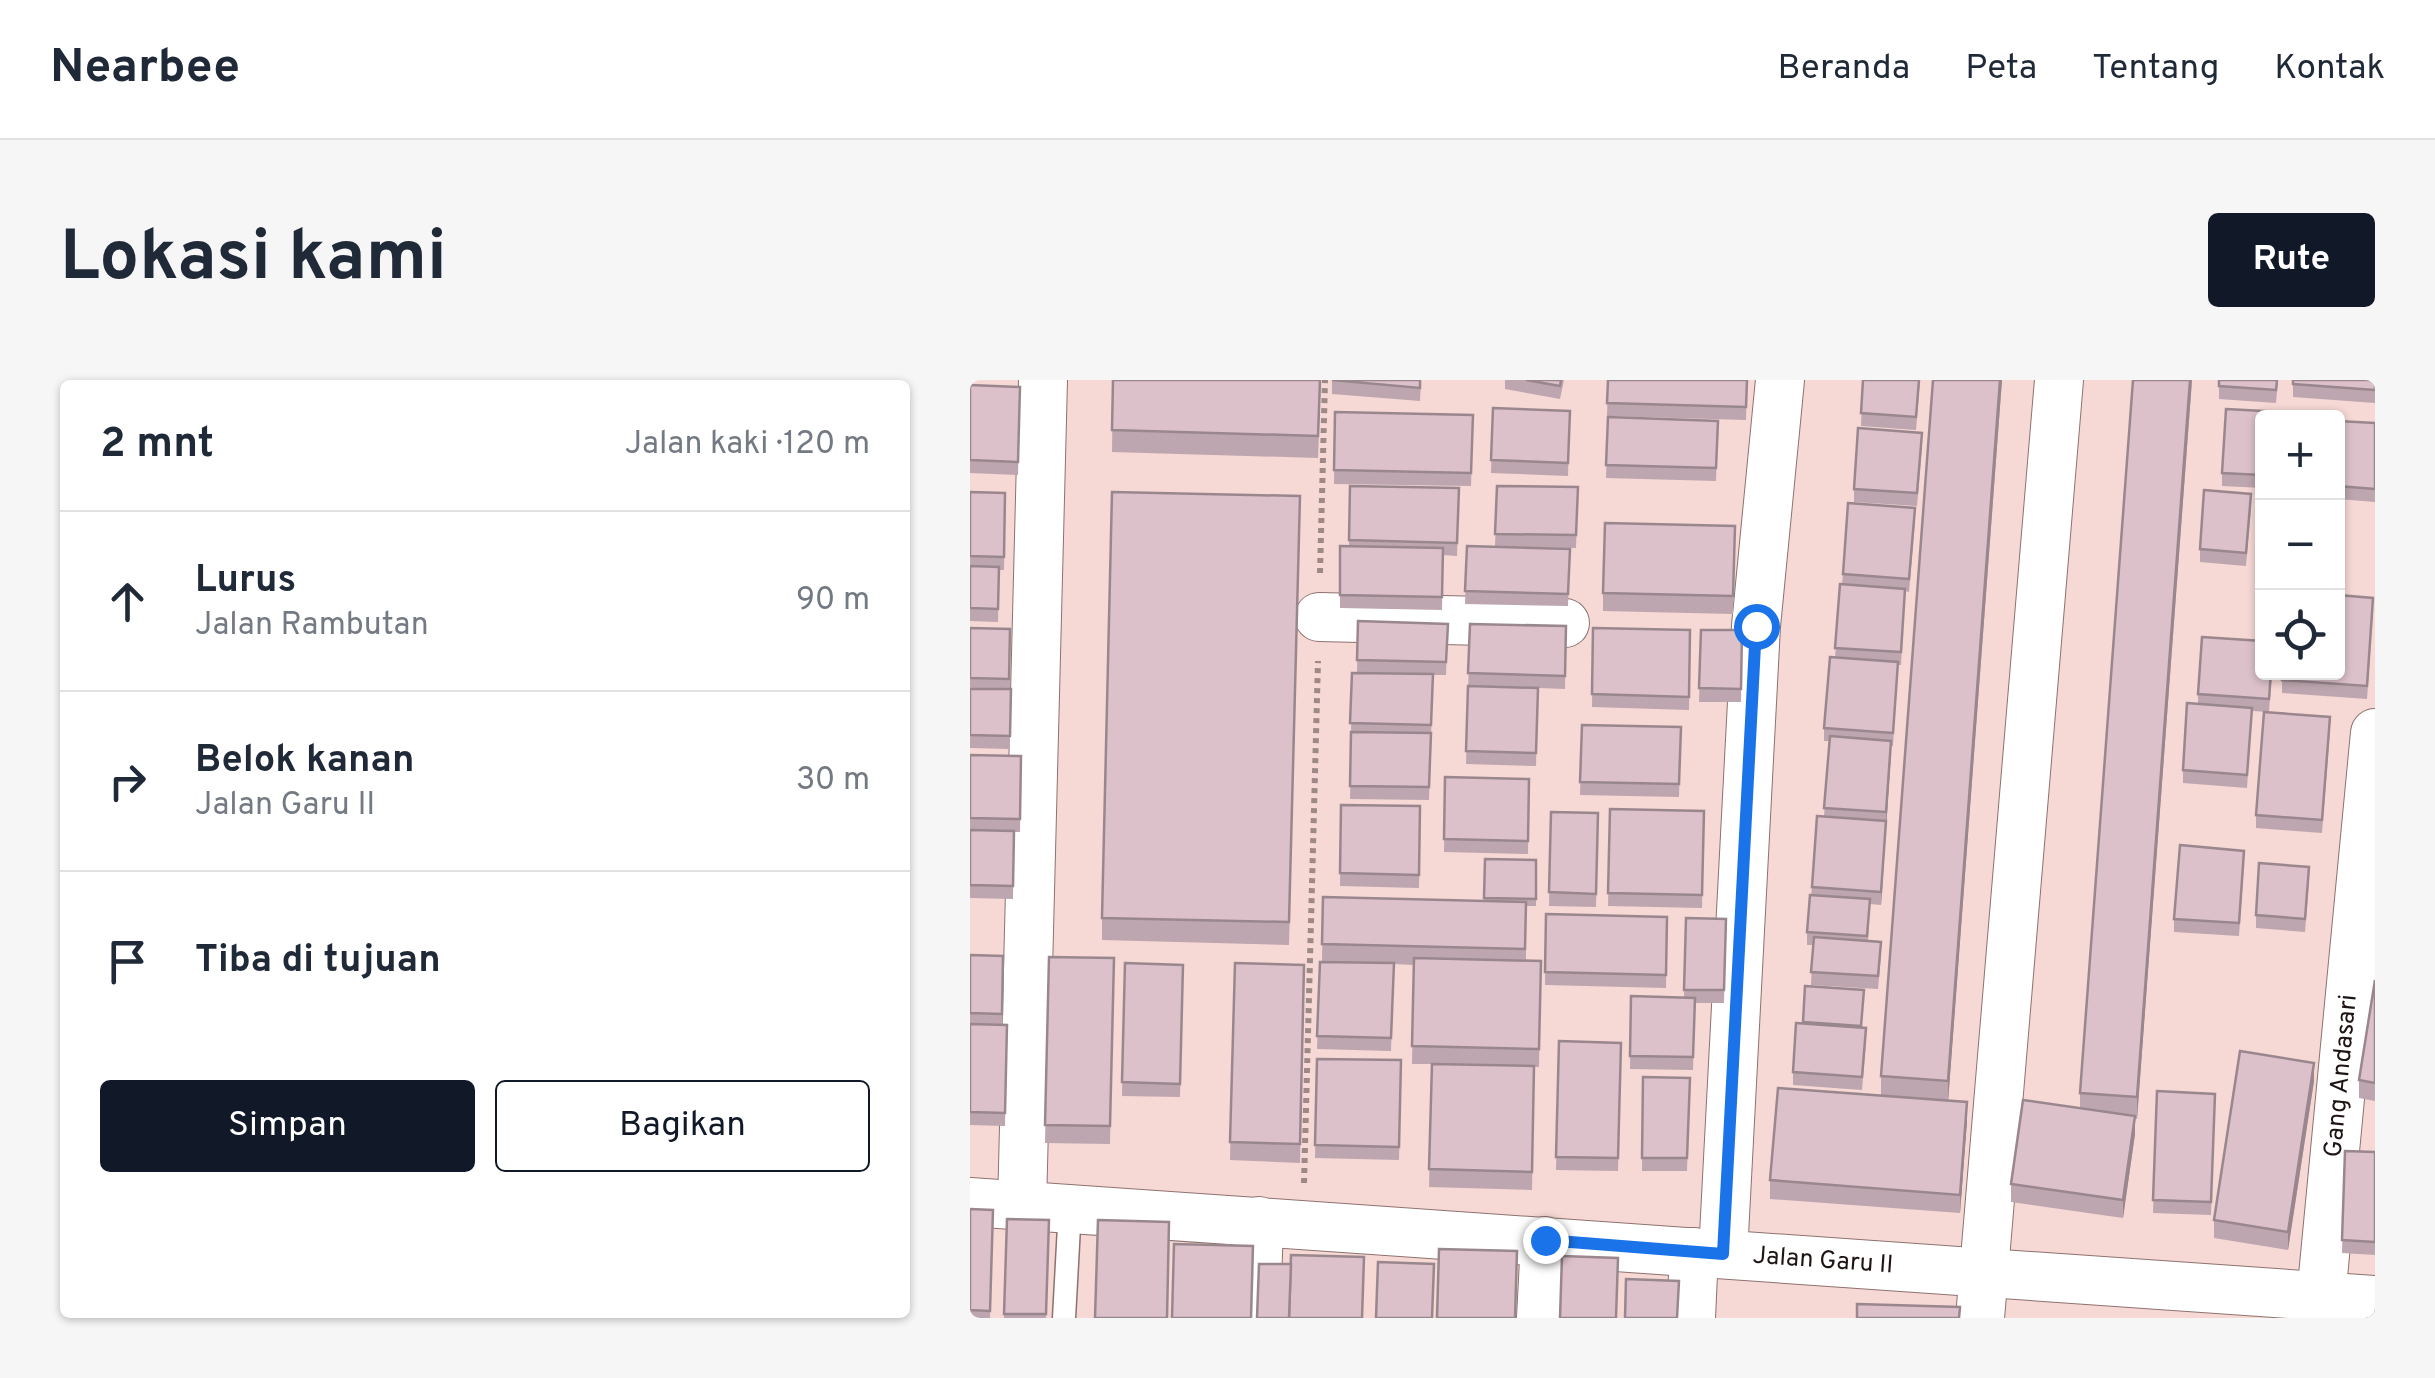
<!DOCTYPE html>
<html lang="id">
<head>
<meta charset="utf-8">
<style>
	body { margin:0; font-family:Overpass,sans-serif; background:#f6f6f7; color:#1f2937 }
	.controls { position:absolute; right:30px; top:30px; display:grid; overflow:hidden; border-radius:10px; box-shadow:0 2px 8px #0004 }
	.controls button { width:90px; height:90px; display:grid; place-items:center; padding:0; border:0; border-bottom:2px solid #e0e1e3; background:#fff; color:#1f2937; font:50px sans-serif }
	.stop { position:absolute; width:30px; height:30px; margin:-22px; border:8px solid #1a73e8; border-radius:50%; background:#fff }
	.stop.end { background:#1a73e8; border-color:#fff; box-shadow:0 2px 10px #0008 }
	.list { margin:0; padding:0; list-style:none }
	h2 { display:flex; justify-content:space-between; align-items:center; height:130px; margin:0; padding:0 40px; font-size:42px }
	h2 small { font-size:32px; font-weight:400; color:#747a83 }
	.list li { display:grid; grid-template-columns:65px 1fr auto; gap:30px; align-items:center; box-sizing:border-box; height:180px; padding:0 40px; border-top:2px solid #e0e1e3 }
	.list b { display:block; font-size:38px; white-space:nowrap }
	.list p { margin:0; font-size:32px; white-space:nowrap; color:#747a83 }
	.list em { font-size:32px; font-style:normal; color:#747a83 }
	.actions { display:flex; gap:20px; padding:30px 40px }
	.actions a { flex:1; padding:22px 0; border:2px solid #111827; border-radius:10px; text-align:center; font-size:35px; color:#111827 }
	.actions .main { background:#111827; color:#fff }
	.icon { flex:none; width:55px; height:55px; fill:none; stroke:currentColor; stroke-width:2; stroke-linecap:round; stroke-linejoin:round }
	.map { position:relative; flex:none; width:1405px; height:938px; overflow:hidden; border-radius:10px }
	header { display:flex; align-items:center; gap:60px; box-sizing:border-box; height:140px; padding:0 50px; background:#fff; border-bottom:2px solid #e0e1e3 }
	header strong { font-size:48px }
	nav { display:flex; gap:55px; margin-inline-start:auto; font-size:35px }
	.intro { display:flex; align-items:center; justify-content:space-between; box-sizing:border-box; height:240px; padding:0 60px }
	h1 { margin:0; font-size:70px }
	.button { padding:25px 45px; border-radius:10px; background:#111827; color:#fff; font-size:35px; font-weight:700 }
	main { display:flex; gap:60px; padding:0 60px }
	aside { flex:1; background:#fff; border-radius:10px; box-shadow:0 2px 8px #0004 }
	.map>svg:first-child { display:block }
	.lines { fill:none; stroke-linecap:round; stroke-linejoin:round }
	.service-casing { stroke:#8d726f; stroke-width:25 }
	.minor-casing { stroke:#8d726f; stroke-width:50 }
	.path { stroke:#9f8987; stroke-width:6; stroke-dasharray:5 5; stroke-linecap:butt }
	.service { stroke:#fff; stroke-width:22 }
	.minor { stroke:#fff; stroke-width:48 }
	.wall { fill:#bda6af }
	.shaded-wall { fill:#9a878e }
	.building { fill:#dcc1cb; stroke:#9a878e; stroke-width:2.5 }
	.route { stroke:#1a73e8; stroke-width:12 }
	.labels { text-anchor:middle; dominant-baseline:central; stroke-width:8; stroke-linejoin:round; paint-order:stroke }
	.street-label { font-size:25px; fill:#1e1413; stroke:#fff }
</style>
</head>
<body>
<header>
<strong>Nearbee</strong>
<nav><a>Beranda</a><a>Peta</a><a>Tentang</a><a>Kontak</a></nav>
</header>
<div class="intro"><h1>Lokasi kami</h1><a class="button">Rute</a></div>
<main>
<aside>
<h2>2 mnt<small>Jalan kaki · 120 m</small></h2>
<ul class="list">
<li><svg class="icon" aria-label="ahead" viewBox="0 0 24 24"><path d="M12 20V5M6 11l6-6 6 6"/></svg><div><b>Lurus</b><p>Jalan Rambutan</p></div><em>90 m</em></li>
<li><svg class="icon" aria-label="right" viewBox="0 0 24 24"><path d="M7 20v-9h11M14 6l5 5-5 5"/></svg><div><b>Belok kanan</b><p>Jalan Garu II</p></div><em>30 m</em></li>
<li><svg class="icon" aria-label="arrive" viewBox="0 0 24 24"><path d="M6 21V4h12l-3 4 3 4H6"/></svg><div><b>Tiba di tujuan</b></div></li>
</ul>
<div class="actions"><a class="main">Simpan</a><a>Bagikan</a></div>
</aside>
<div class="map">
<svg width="1405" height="938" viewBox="0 0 1405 938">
	<rect width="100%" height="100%" fill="#f6d8d5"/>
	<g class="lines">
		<defs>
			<polyline id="service" points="94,938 100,828"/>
			<g id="minor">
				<polyline points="349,237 595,243"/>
				<path id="s1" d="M0,822L1405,920"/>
				<polyline points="52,826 73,0"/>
				<polyline points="753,874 786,246 810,0"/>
				<path id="s2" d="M1351,917L1405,353"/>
				<polyline points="286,938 289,841"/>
				<polyline points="571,938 575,861"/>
				<polyline points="721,938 724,872"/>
				<polyline points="1010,938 1089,0"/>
			</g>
		</defs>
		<use href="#service" class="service-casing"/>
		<use href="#minor" class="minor-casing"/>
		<g class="path">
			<polyline points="350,193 355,0"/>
			<polyline points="334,803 348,281"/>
		</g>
		<use href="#service" class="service"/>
		<use href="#minor" class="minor"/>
	</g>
	<g class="wall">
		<polygon points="143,0 351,0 348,78 142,72"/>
		<polygon points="362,0 451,0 450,21 362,14"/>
		<polygon points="535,0 594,0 590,19 535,9"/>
		<polygon points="638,0 777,0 776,40 637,36"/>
		<polygon points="893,0 950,0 946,50 891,46"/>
		<polygon points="963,0 1032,0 978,721 997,741 990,833 800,819 800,800 911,716 911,696"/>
		<polygon points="1222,0 1167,739 1165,739 1165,754 1153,838 1041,822 1041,804 1110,728 1110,713"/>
		<polygon points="1249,0 1308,0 1306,23 1249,19"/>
		<polygon points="1323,0 1405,0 1405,23 1323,17"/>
		<polygon points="0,5 50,7 48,95 0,93"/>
		<polygon points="523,28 600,31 598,96 521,93"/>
		<polygon points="365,32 503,35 501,106 364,104"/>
		<polygon points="638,37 748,41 746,101 636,98"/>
		<polygon points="1292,38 1292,108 1252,106 1252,93"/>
		<polygon points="1368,41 1405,43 1405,122 1368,119"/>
		<polygon points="952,66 947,126 884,122 884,109"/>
		<polygon points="380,106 489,108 487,176 473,175 472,230 370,228 370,166 379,166"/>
		<polygon points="527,106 608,107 606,168 525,167"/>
		<polygon points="0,112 35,113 34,190 29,190 28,242 0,241"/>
		<polygon points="1281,127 1276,186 1230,182 1230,169"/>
		<polygon points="330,138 319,565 132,560 132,538"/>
		<polygon points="945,141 939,212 935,211 931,285 928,285 923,366 921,366 911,525 900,524 898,561 911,575 908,609 841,605 843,565 837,565 837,552 842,507 854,436 860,361 854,361 854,348 865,277 873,194"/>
		<polygon points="765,146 763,234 633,231 633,213"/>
		<polygon points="497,166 600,169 598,226 495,224"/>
		<polygon points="1403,231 1397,319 1312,313 1312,300"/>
		<polygon points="388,241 478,244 476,295 463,295 459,420 380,419 382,293 387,293"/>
		<polygon points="500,244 596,246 595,309 568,308 566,386 496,384"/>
		<polygon points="0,248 40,249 40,369 0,368"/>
		<polygon points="623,248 720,250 719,330 622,327"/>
		<polygon points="731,250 772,250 771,322 729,322"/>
		<polygon points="1302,292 1299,332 1282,331 1277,408 1213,403 1213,390 1228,324 1228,314"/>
		<polygon points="612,345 711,347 709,417 610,415"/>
		<polygon points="1360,350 1352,453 1286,448 1286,435"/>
		<polygon points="0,375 51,376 50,452 44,452 43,519 0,518"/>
		<polygon points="475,397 559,399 558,474 474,472"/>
		<polygon points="371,425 450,426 449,508 370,506"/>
		<polygon points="640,429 734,431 732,528 638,526"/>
		<polygon points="581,432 628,433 626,527 579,526"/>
		<polygon points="515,479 566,480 566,526 556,526 556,581 571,581 569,687 564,687 562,810 459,807 462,684 442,684 444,585 424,584 421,671 347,669 350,582 352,582 353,517 514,521"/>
		<polygon points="1274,484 1269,556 1204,552 1204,539"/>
		<polygon points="1339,500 1335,552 1286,548 1286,535"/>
		<polygon points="576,534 697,537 696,608 575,605"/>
		<polygon points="716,538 756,539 754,623 725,623 723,690 660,689 661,616 714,617"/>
		<polygon points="0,575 33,576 32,645 37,645 35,746 0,745"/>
		<polygon points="79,577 144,578 140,764 75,763"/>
		<polygon points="155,583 213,585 210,717 152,716"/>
		<polygon points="265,583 334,585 330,783 260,780"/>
		<polygon points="1405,600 1405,721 1389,718 1389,700"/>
		<polygon points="835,606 894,610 891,648 896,661 892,710 823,705 823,692 833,643"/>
		<polygon points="589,661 651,663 648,791 586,790"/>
		<polygon points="347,679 431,680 429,780 345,778"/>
		<polygon points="673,697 720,698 717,791 672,791"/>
		<polygon points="1344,701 1318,870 1244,858 1244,840"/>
		<polygon points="1187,711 1245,714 1241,835 1183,833"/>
		<polygon points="1375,771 1405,772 1405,875 1372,873"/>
		<polygon points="0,829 23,830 20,938 0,938"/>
		<polygon points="37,839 79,840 76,938 34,938"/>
	</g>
	<g class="shaded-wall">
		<polygon points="1030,0 1032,0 978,723 978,701"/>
		<polygon points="1220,0 1222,0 1167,739 1167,717"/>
		<polygon points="921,361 921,374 911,525 911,512"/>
		<polygon points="1344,683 1344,701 1318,870 1318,852"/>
		<polygon points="997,722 997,741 990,833 990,815"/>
		<polygon points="1165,736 1165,754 1153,838 1153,820"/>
	</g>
	<g class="building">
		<polygon points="143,0 350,0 348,56 142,50"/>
		<polygon points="362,0 450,0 450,8"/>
		<polygon points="556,0 591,0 590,6"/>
		<polygon points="638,0 777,0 776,27 637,23"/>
		<polygon points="893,0 949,0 946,37 891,33"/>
		<polygon points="963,0 1030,0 978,701 911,696"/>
		<polygon points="1163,0 1220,0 1167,717 1110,713"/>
		<polygon points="1249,0 1307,0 1306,10 1249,6"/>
		<polygon points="1323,0 1405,0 1405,10 1323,4"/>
		<polygon points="0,5 50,7 48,82 0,80"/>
		<polygon points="523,28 600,31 598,83 521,80"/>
		<polygon points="1256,29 1312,32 1311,38 1292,38 1292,95 1252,93"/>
		<polygon points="365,32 503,35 501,93 364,90"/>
		<polygon points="638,37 748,41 746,88 636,85"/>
		<polygon points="1368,41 1405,43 1405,109 1368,106"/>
		<polygon points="888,48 952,53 947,113 884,109"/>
		<polygon points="380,106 489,108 487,163 379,160"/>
		<polygon points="527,106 608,107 606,155 525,154"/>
		<polygon points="1234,110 1281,114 1276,173 1230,169"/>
		<polygon points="0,112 35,113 34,177 0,176"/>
		<polygon points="142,112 330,116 319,542 132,538"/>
		<polygon points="878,123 945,128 939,199 873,194"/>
		<polygon points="635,143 765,146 763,216 633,213"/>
		<polygon points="370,166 473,168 472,217 370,215"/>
		<polygon points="497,166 600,169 598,214 495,211"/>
		<polygon points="0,186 29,187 28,229 0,228"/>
		<polygon points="870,204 935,209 931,272 865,268"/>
		<polygon points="1368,215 1403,218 1397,306 1312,300 1312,292 1368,292"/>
		<polygon points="388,241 478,244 476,282 387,280"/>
		<polygon points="500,244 596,246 595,296 498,293"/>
		<polygon points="0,248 40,249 39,299 0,298"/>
		<polygon points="623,248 720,250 719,317 622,314"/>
		<polygon points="731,250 772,250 771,309 729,308"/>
		<polygon points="1232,257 1292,261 1292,292 1301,292 1299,319 1228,314"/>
		<polygon points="860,277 928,282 923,353 854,348"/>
		<polygon points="382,293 463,294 461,345 380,343"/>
		<polygon points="498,306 568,308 566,373 496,371"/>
		<polygon points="0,309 41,309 40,356 0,355"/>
		<polygon points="1217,323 1282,328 1277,395 1213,390"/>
		<polygon points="1294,332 1360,337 1352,440 1286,435"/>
		<polygon points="612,345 711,347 709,404 610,402"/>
		<polygon points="381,352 461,353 459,407 380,406"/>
		<polygon points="860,356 921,361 916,432 854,428"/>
		<polygon points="0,375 51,376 50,439 0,438"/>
		<polygon points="475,397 559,399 558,461 474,459"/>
		<polygon points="371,425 450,426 449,495 370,493"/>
		<polygon points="640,429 734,431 732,515 638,513"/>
		<polygon points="581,432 628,433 626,514 579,512"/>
		<polygon points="847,436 916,441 911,512 842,507"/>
		<polygon points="0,450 44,451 43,506 0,505"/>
		<polygon points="1210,465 1274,471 1269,543 1204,539"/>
		<polygon points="515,479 566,480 566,519 514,518"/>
		<polygon points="1289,483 1339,487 1335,539 1286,535"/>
		<polygon points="840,515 900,519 897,556 837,552"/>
		<polygon points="353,517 556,522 555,569 352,564"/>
		<polygon points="576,534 697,537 696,595 575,592"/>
		<polygon points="716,538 756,539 754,610 714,610"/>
		<polygon points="844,557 911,562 908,596 841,592"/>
		<polygon points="0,575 33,576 32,634 0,633"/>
		<polygon points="79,577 144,578 140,746 75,745"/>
		<polygon points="444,578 571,581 569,669 442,666"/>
		<polygon points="350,582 424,583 421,658 347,656"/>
		<polygon points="155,583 213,585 210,704 152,702"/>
		<polygon points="265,583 334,585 330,764 260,762"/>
		<polygon points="1405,600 1405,703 1389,700"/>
		<polygon points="835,606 894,610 891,646 833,642"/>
		<polygon points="661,616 725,618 723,677 660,676"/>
		<polygon points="826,643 896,648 892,697 823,692"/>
		<polygon points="0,644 37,645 35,733 0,732"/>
		<polygon points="589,661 651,663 648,778 586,777"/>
		<polygon points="1270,671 1344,683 1318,852 1244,840"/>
		<polygon points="347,679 431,680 429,767 345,765"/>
		<polygon points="462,684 564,686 562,792 459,789"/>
		<polygon points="673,697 720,698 717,778 672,778"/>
		<polygon points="808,708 997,722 990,815 800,800"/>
		<polygon points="1187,711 1245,714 1241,822 1183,820"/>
		<polygon points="1053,720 1165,736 1153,820 1041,804"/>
		<polygon points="1375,771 1405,772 1405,862 1372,860"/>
		<polygon points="0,829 23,830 20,931 0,930"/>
		<polygon points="37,839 79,840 76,934 34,934"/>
		<polygon points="128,840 199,842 197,938 125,938"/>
		<polygon points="204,864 283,866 281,938 202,938"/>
		<polygon points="469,869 547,871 545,938 467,938"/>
		<polygon points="321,875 394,877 392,938 319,938"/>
		<polygon points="592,876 648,878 646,938 590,938"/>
		<polygon points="408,882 464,884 462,938 406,938"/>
		<polygon points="289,884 321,884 319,938 287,938"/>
		<polygon points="656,899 709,901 707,938 655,938"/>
		<polygon points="887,924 990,927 989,938 887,938"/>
	</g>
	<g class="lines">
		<polyline class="route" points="575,860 753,874 786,246"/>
	</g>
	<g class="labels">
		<g class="street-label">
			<text stroke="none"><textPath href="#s2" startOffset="222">Gang Andasari</textPath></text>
			<text stroke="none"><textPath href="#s1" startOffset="855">Jalan Garu II</textPath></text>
		</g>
	</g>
</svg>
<div class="controls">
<button>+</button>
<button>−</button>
<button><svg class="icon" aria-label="locate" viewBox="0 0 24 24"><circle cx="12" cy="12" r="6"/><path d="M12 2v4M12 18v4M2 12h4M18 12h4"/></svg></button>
</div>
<div class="stop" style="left:786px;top:246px"></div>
<div class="stop end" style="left:575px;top:860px"></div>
</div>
</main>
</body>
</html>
